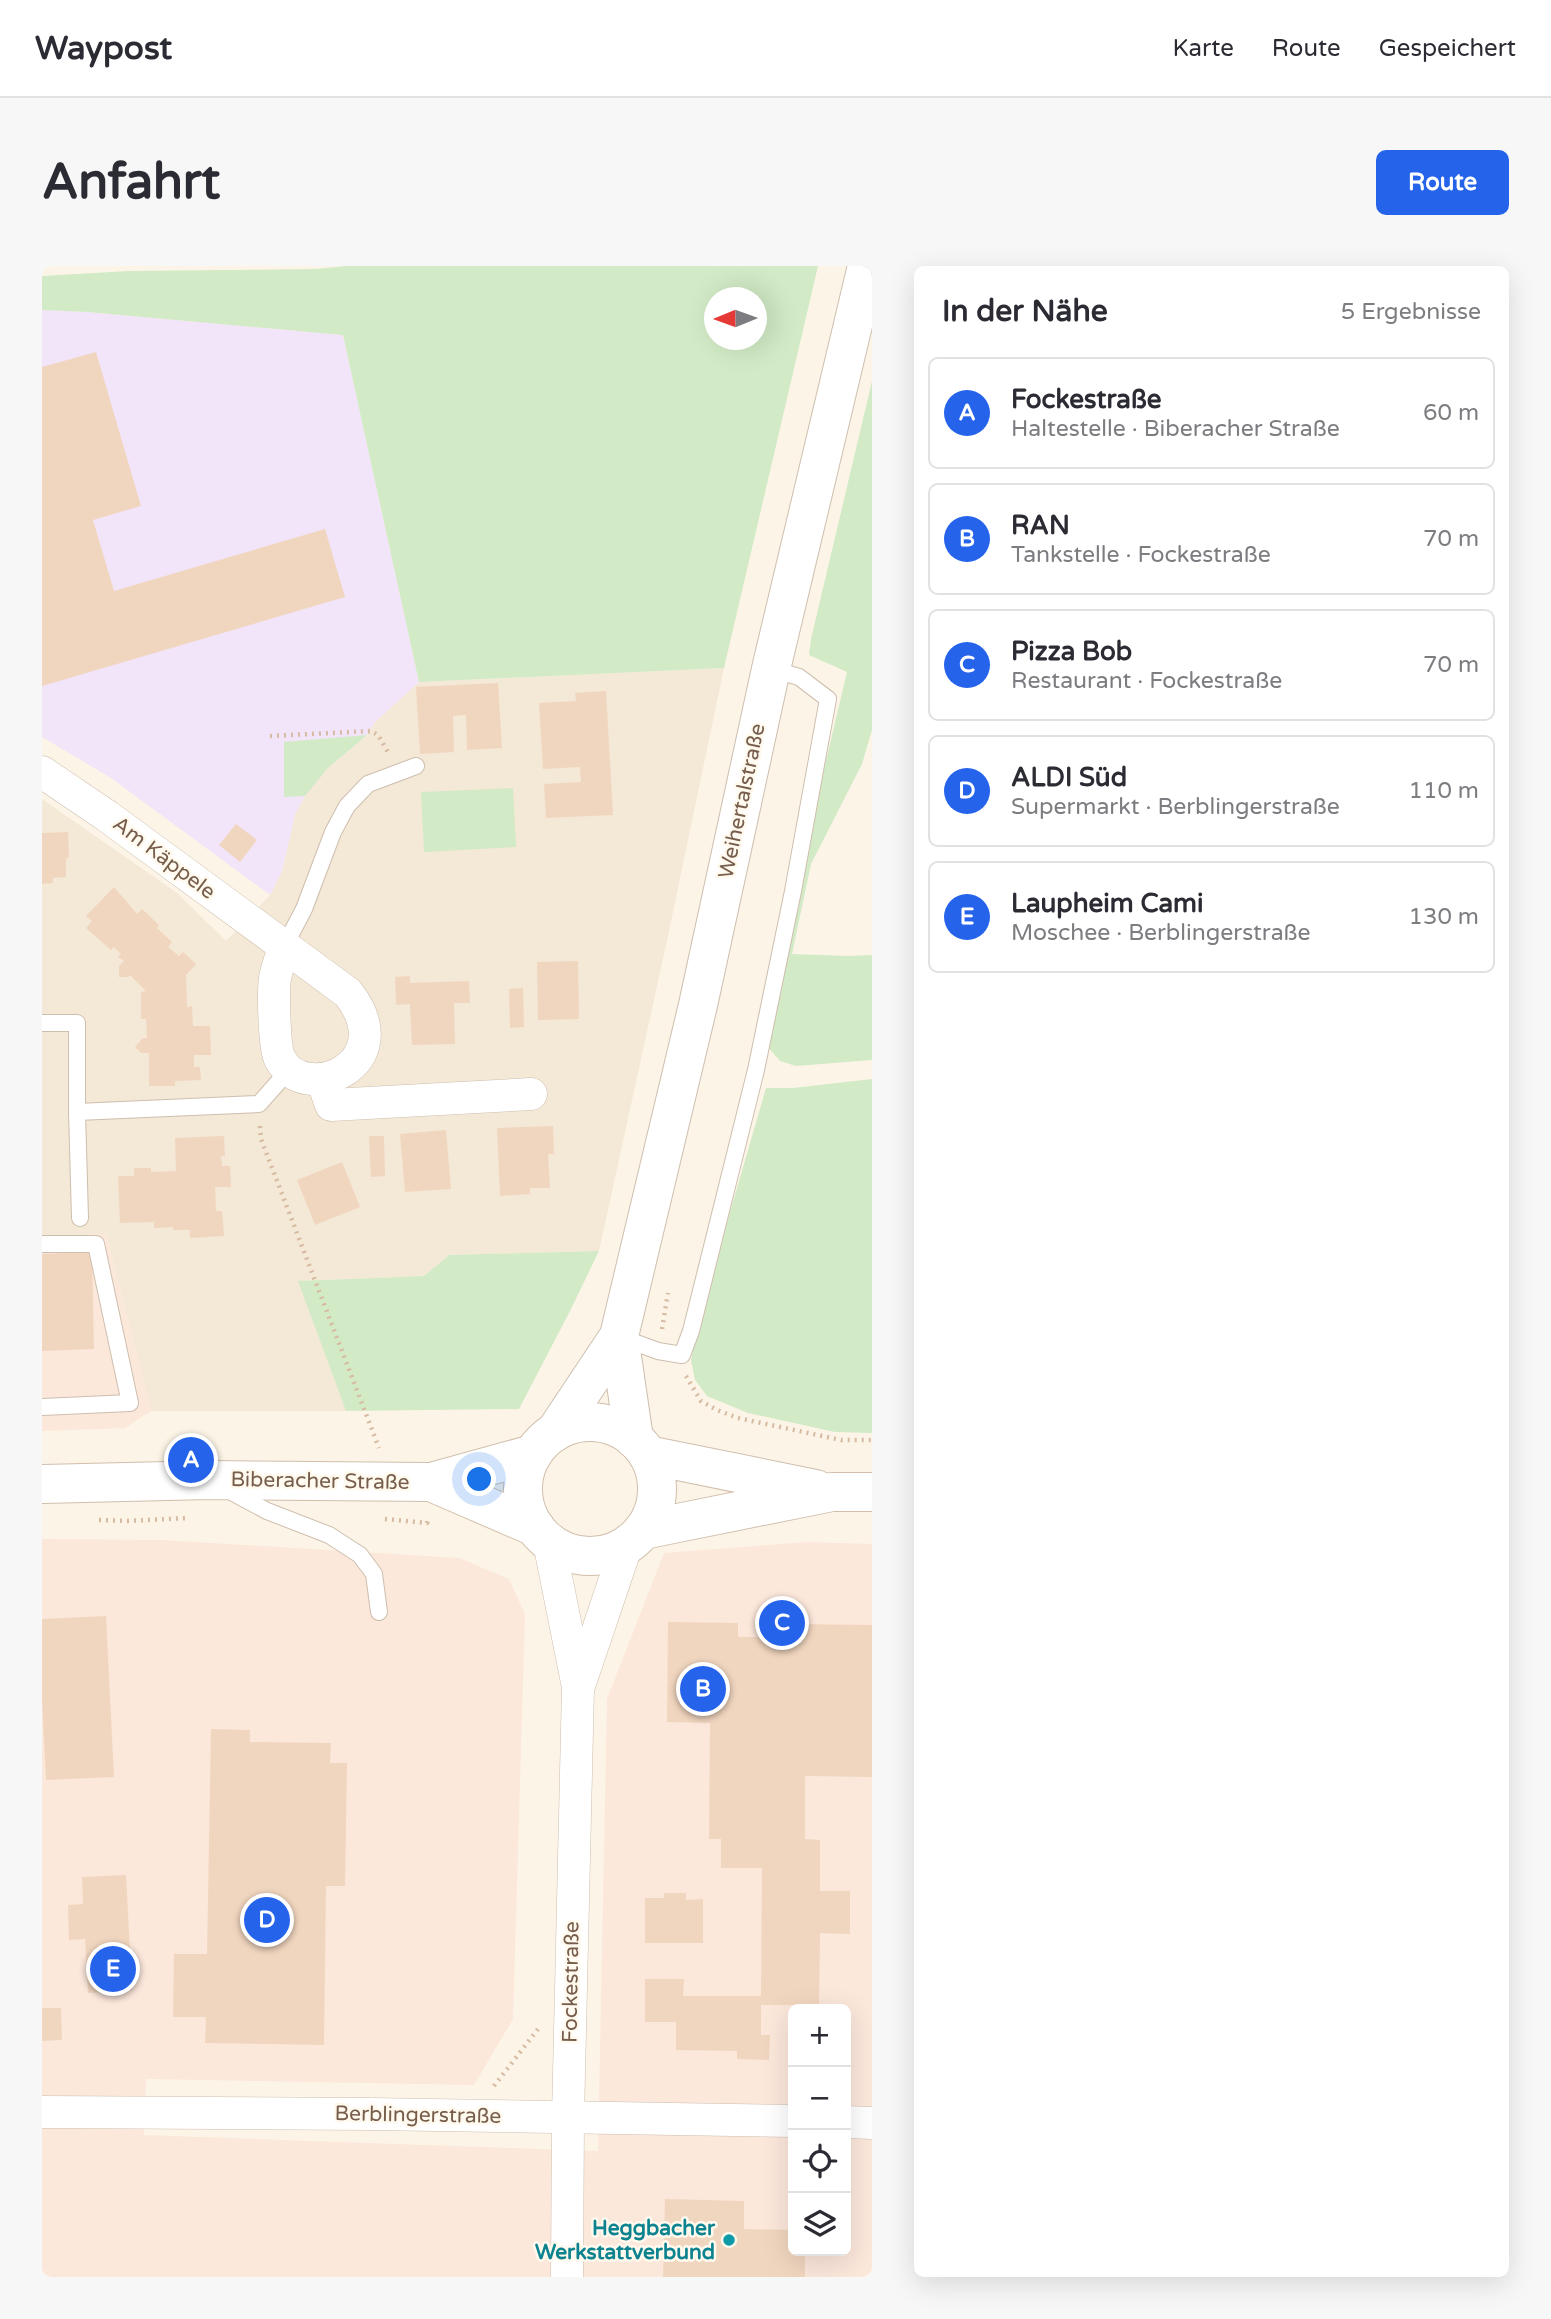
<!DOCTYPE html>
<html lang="de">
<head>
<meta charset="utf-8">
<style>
	body { margin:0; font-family:"Varela Round",sans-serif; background:#f7f7f7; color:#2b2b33 }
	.controls { position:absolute; right:21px; bottom:21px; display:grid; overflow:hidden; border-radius:10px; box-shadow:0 7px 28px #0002 }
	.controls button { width:63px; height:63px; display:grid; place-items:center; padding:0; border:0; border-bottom:2px solid #e1e1e2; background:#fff; color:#2b2b33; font:35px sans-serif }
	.compass { position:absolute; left:662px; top:21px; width:63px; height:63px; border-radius:50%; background:#fff; box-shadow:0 7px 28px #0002; rotate:269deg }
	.you { position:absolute; left:438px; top:1214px; width:24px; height:24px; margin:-18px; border:5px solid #fff; border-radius:50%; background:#1a73e8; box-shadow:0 0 0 10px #1a73e833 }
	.badge { display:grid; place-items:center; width:46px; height:46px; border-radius:50%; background:#2563eb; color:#fff; font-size:23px; font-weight:700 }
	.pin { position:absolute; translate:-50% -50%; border:4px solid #fff; box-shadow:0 2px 7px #0006 }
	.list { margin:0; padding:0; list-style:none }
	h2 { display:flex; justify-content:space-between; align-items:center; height:91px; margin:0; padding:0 28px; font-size:30px }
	h2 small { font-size:23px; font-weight:400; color:#7c7c81 }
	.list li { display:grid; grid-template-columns:46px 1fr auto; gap:21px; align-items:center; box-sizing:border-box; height:112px; margin:0 14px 14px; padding:0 14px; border:2px solid #e1e1e2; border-radius:10px }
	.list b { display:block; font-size:26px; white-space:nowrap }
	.list p { margin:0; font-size:23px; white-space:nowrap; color:#7c7c81 }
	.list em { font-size:23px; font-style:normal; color:#7c7c81 }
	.icon { flex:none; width:38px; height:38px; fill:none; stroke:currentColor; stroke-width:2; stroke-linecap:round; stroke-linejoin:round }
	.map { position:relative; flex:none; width:830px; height:2011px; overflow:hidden; border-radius:10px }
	header { display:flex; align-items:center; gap:42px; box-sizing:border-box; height:98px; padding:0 35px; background:#fff; border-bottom:2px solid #e1e1e2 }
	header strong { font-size:33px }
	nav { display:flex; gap:38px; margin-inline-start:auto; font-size:24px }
	.intro { display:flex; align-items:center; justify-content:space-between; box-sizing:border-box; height:168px; padding:0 42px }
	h1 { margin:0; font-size:49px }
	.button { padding:18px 32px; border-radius:10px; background:#2563eb; color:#fff; font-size:24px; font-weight:700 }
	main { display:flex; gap:42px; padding:0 42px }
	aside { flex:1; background:#fff; border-radius:10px; box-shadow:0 7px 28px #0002 }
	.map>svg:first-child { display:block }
	.residential { fill:#f4e8d6 }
	.commercial { fill:#fce7db; fill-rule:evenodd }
	.education { fill:#f2e4f9 }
	.green { fill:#d2eac6; fill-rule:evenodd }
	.building { fill:#f1d6bf }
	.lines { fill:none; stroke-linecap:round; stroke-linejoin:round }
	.service-casing { stroke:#cebeae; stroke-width:18 }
	.minor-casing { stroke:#cebeae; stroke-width:33 }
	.tertiary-casing { stroke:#cebeae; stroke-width:40 }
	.secondary-casing { stroke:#d1beab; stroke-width:40 }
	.path { stroke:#d6baa2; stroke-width:4.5; stroke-dasharray:2 5; stroke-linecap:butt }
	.service { stroke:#fff; stroke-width:16 }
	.minor { stroke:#fff; stroke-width:32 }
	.tertiary { stroke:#fff; stroke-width:38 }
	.secondary { stroke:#fff; stroke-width:38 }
	.culture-dot { fill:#0f9aa8; stroke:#fff9ee; stroke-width:2.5 }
	.labels { text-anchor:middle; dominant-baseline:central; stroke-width:5; stroke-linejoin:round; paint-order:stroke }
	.street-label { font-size:21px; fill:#765d4c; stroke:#fff9ee }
	.culture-label { font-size:21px; font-weight:bold; fill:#0d838f; stroke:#fff9ee; text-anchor:end }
</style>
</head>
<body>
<header>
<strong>Waypost</strong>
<nav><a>Karte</a><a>Route</a><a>Gespeichert</a></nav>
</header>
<div class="intro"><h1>Anfahrt</h1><a class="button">Route</a></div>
<main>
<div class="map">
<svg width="830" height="2011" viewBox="0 0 830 2011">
	<rect width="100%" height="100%" fill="#fcf5e7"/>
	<polygon class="residential" points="682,402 627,665 557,985 407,989 382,1010 257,1015 304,1145 109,1145 64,968 0,971 0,533 135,627 184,675 228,629 240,605 253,549 263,530 286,502 325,469 333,456 377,416"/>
	<g class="commercial">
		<polygon points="64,968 109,1145 83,1162 0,1165 0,971"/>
		<path d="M0,1273L120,1274L417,1292L467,1313L483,1348L471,1753L432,1819L104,1813L102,1869L556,1885L565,1433L622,1287L765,1276L830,1278V2011H0ZM751,1743H804V1985H751Z"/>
	</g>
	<polygon class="education" points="0,44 46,46 301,69 377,416 333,456 325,469 286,502 263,530 253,549 240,605 228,629 69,512 0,471"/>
	<g class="green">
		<path d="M304,0H776L682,402L377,416L301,69L46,46L0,44V10L87,5L274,3ZM673,32H715V74H673Z"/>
		<polygon points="830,115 830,464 820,498 769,598 750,688 806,690 830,689 830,794 754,800 738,795 726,781 783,499 805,406 767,389 769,373"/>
		<polygon points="325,469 286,502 263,530 242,531 242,476"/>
		<polygon points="471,522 474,581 382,586 379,526"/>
		<polygon points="830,813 830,1167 793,1166 706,1147 665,1130 653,1114 649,1094 659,1046 724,822 751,822"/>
		<polygon points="557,985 528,1045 477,1143 304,1145 256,1015 382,1010 407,989"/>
	</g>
	<g class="building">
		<polygon points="54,86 99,240 51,254 72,325 283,263 303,331 0,420 0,101"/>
		<polygon points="456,417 460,482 425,484 424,449 411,450 412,486 378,488 374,421"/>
		<polygon points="564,425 571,549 504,552 502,518 539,516 538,501 501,503 497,437 534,435 533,427"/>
		<polygon points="194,558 215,574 198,596 177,579"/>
		<polygon points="26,566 27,592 24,592 24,611 11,612 11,617 0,618 0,567"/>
		<polygon points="72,621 95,648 100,643 117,659 115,662 130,676 126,681 137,690 141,686 154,698 144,709 145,741 150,740 151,760 168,760 169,789 152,789 152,801 158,801 159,814 133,815 133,820 107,820 107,787 99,787 93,781 101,772 105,772 104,753 99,753 99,726 104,725 88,709 86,711 77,711 77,700 82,695 76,691 79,688 72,681 69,684 44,662 50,655 44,650"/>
		<polygon points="536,695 537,753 496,754 495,696"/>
		<polygon points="368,710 368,717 427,715 428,737 412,737 413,778 370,779 368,738 354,739 353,711"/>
		<polygon points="481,722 482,761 468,762 467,723"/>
		<polygon points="511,860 512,888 506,888 508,922 488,922 488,928 458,930 455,862"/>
		<polygon points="404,864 409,923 363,926 358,868"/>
		<polygon points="182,870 183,890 179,890 180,900 188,900 189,921 173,921 174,945 180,945 182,970 148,972 148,964 131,964 131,961 112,962 112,956 78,957 76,910 92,910 92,902 109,902 109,906 134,905 133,872"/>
		<polygon points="327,870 342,870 343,910 329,911"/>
		<polygon points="300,896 318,941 273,959 255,914"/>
		<polygon points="50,986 52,1083 0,1085 0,988"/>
		<polygon points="64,1350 72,1511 4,1514 0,1434 0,1353"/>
		<polygon points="626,1356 696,1357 696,1371 748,1371 748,1358 830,1359 830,1511 763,1510 763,1573 778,1574 778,1625 808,1625 808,1668 778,1667 777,1739 719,1739 719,1769 728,1769 727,1794 695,1793 695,1785 634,1784 634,1756 603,1756 603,1713 642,1713 641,1730 719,1730 720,1602 679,1602 679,1573 667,1573 668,1457 625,1456"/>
		<polygon points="169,1463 208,1464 208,1476 289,1477 288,1497 305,1497 303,1620 284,1620 282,1779 163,1777 164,1751 131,1751 132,1688 165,1688"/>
		<polygon points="84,1609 90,1724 46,1727 43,1673 27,1674 26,1639 41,1638 40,1611"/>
		<polygon points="622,1627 644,1627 644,1634 661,1633 661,1677 603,1677 603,1632 622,1632"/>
		<polygon points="0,1742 19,1742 20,1774 0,1775"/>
		<polygon points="623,1933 702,1935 702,1963 751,1964 751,1985 763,1985 763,2011 621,2011"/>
	</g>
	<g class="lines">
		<defs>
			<g id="service">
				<polyline points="242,681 262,643 291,566 305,540 326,518 374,500"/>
				<polyline points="0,757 35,757 35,846"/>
				<polyline points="38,952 35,846 217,838 247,804"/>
				<polyline points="0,978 54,978 88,1137 0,1141"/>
				<polyline points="578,1071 616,1085 640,1089 649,1065 714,804 751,625 786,433 757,411 729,403"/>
				<polyline points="184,1223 225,1245 287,1269 318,1289 332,1308 337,1346"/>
			</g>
			<g id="minor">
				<path d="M0,506L65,550L306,727C362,799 262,840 238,793C232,782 231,726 233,712C235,702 239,691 242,681"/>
				<polyline points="280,813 289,839 489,828"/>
				<polyline points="507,1276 536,1421 526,1851 525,2011"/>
				<polyline points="537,1420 585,1278"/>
				<polyline points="0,1846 329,1848 751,1855"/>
				<polyline points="804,1856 830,1857"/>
			</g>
			<g id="tertiary">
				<polyline points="577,1070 592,1173"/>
				<polyline points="513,1166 577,1070 656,739 729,403 825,0"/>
			</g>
			<g id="secondary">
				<circle cx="548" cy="1223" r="67"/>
				<polyline points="606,1189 774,1223"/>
				<polyline points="389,1216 493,1261"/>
				<polyline points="0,1218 167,1214 389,1216 491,1188"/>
				<polyline points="601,1264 790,1226 830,1226"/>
			</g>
		</defs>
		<use href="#service" class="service-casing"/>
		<use href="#minor" class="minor-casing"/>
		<use href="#tertiary" class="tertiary-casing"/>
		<use href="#secondary" class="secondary-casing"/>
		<g class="path">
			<polyline points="228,470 329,465 336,469 347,488"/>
			<polyline points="218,860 219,873 337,1182"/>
			<polyline points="620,1063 626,1027"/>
			<polyline points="644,1110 659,1135 675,1144 696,1152 799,1174 830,1174"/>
			<polyline points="343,1253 385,1257 386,1252"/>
			<polyline points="57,1254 84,1255 146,1252"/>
			<polyline points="452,1820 496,1763"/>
		</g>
		<use href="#service" class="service"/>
		<use href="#minor" class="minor"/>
		<use href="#tertiary" class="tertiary"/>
		<use href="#secondary" class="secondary"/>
	</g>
	<circle class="culture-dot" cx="687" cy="1974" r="7"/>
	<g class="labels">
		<g class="street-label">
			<text transform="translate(700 535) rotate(-78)">Weihertalstraße</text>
			<text transform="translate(122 592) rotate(37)">Am Käppele</text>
			<text transform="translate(278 1215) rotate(1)">Biberacher Straße</text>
			<text transform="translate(529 1716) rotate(-89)">Fockestraße</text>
			<text transform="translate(376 1849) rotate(1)">Berblingerstraße</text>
		</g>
		<g class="culture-label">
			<text x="673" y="1962">Heggbacher<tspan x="673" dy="24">Werkstattverbund</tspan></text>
		</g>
	</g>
</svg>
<div class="controls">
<button>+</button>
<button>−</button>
<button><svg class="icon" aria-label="locate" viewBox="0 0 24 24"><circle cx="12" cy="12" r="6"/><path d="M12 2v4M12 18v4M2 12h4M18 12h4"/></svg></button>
<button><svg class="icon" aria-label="layers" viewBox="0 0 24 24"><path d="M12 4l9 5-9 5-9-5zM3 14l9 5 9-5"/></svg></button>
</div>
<svg class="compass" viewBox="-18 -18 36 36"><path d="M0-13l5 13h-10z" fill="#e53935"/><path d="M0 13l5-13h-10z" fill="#7c7c81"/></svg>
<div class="you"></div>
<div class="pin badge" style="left:149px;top:1194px">A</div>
<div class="pin badge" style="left:661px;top:1423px">B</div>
<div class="pin badge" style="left:740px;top:1357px">C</div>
<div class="pin badge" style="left:225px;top:1654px">D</div>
<div class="pin badge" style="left:71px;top:1703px">E</div>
</div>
<aside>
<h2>In der Nähe<small>5 Ergebnisse</small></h2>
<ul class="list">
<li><span class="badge">A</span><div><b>Fockestraße</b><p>Haltestelle · Biberacher Straße</p></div><em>60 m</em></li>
<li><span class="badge">B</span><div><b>RAN</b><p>Tankstelle · Fockestraße</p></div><em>70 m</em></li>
<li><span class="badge">C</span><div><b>Pizza Bob</b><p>Restaurant · Fockestraße</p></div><em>70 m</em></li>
<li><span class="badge">D</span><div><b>ALDI Süd</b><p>Supermarkt · Berblingerstraße</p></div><em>110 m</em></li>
<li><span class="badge">E</span><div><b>Laupheim Cami</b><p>Moschee · Berblingerstraße</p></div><em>130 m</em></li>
</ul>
</aside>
</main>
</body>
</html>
